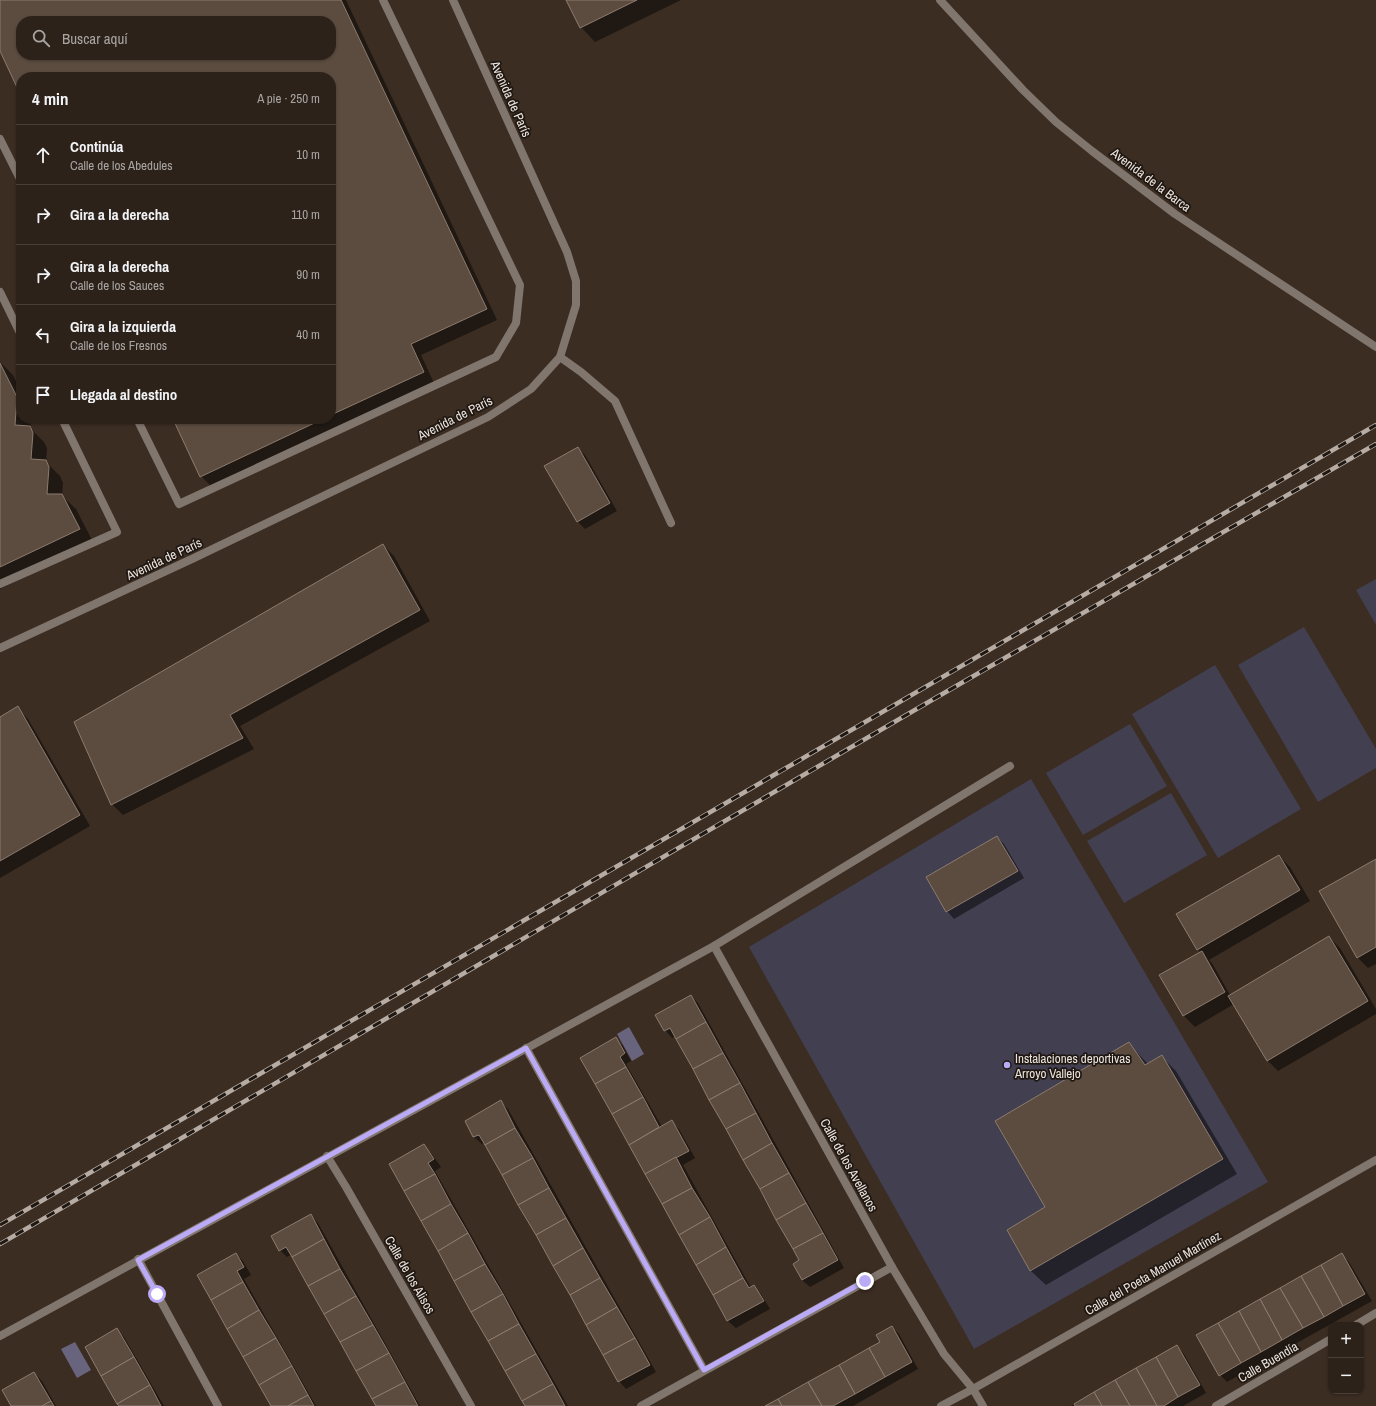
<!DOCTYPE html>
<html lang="es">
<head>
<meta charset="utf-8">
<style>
	body { margin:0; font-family:"Archivo Narrow",sans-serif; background:#352a23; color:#f1f3f6 }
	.controls { position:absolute; right:12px; bottom:12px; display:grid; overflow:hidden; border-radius:8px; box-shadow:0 1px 3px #0004 }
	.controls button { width:36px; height:36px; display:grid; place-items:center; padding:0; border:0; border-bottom:1px solid #483f39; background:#2d221a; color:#f1f3f6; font:20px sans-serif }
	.stop { position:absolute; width:12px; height:12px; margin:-9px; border:3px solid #bbaaf6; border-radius:50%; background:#fff }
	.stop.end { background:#bbaaf6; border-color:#fff; box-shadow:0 1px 4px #0008 }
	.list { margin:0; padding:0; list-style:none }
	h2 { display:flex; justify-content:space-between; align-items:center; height:52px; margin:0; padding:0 16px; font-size:17px }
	h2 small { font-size:13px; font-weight:400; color:#a7a4a2 }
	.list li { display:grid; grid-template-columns:26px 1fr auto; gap:12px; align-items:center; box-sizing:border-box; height:60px; padding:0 16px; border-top:1px solid #483f39 }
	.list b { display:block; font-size:15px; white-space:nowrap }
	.list p { margin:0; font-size:13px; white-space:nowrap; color:#a7a4a2 }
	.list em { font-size:13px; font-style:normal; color:#a7a4a2 }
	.icon { flex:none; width:22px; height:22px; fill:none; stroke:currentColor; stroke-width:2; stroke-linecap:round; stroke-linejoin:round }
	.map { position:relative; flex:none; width:1376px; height:1406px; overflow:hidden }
	.search { position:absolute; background:#2d221a; box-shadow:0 1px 3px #0004; left:16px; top:16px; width:320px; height:44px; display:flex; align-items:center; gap:10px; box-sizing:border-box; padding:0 14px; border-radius:16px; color:#a7a4a2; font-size:15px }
	.panel { position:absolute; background:#2d221a; box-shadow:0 1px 3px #0004; left:16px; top:72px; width:320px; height:352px; border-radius:16px }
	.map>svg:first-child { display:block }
	.green { fill:#423f50 }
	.water { fill:#69647e }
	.shadow { fill:#0007; fill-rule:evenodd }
	.building { fill:#5c4c40; stroke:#8c7b6e; fill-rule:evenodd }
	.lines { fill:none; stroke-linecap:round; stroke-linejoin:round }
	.service { stroke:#80766d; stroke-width:8 }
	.minor { stroke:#80766d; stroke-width:8 }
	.tertiary { stroke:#80766d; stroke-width:8 }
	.rail-casing { stroke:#b7aca4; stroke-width:4.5 }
	.rail { stroke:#1e1712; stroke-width:3; stroke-dasharray:9; stroke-linecap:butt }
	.route { stroke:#bbaaf6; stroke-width:5 }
	.poi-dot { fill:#bbaaf6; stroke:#1e1712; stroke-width:1.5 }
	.labels { text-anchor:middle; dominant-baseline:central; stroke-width:3.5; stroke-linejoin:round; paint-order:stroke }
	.street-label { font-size:13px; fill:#ede3dc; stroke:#1e1712 }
	.poi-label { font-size:13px; fill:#ede3dc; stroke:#1e1712; text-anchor:start }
</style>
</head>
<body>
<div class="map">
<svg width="1376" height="1406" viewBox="0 0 1376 1406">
	<rect width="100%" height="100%" fill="#3c2d22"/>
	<g class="green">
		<polygon points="1376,579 1376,625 1356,590"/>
		<polygon points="1304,627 1376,749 1376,768 1318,802 1238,665"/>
		<polygon points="1215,665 1301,809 1218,858 1132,714"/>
		<polygon points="1130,724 1167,786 1083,835 1046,773"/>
		<polygon points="1031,779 1268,1182 974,1349 749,947"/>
		<polygon points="1171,793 1207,855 1124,903 1087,841"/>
	</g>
	<g class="water">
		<polygon points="629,1027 644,1054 632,1061 617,1034"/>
		<polygon points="75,1342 91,1370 77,1378 61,1349"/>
	</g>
	<g class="shadow">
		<path d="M0,0H346L497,320L421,355L434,383L212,487L201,476L174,419H331V77H21V94L0,49ZM21,21H331V55H21Z"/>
		<polygon points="567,0 681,0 595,42 581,27"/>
		<polygon points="0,362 13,375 21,392 21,419 31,419 30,428 44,442 47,448 46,462 60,476 63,483 62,496 76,509 94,544 0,589"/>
		<polygon points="577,448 585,455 617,511 585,529 578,522"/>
		<polygon points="383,545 394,556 430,621 240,726 254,749 123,815 112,804"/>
		<polygon points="17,708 28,719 90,826 0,878 0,718"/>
		<polygon points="997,837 1004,844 1024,878 954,919 947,911 927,878"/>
		<polygon points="1279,856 1290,867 1310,901 1209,960 1212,963 1230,995 1329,937 1340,948 1376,1009 1376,1014 1278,1071 1267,1060 1234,1004 1195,1027 1184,1016 1161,975 1201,953 1198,949"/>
		<polygon points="1376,860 1376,964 1368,968 1357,957"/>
		<polygon points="691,996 698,1003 844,1268 810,1287 802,1280 800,1260 675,1036 672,1038 666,1031 675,1027 674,1025 666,1029 666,1031 656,1016"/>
		<polygon points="616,1039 623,1046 631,1061 626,1064 662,1127 671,1122 679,1129 695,1158 683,1165 751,1288 754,1287 761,1294 770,1309 736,1328 728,1321 581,1058"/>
		<polygon points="1129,1044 1148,1064 1162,1057 1176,1071 1237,1174 1046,1285 1031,1271 1008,1230 1047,1207"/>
		<polygon points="500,1101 508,1109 656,1372 626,1389 619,1381 485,1143 482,1144 474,1137 466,1121"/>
		<polygon points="424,1146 431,1153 441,1167 435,1171 568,1406 526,1406 390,1164"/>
		<polygon points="311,1215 318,1223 420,1406 377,1406 291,1255 287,1257 280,1250"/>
		<polygon points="236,1254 243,1261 251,1275 244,1279 316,1406 273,1406 198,1275"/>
		<polygon points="1342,1255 1349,1262 1372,1301 1227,1382 1220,1375"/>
		<polygon points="892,1327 899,1334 918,1369 853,1406 768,1406 881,1342"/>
		<polygon points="117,1330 124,1337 164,1406 120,1406"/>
		<polygon points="1177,1347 1184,1354 1206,1393 1183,1406 1071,1406"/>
		<polygon points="34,1373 42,1381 56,1406 12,1406"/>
	</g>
	<g class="building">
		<path d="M0,0H341L487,309L411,344L424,372L331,415V77H21V96L0,51ZM21,21H331V55H21Z"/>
		<polygon points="566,0 637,0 580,28"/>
		<polygon points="0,363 17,397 15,425 30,426 33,433 31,459 46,460 49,467 47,494 62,494 80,529 0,567"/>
		<polygon points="173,419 323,419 200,477"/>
		<polygon points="578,447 610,503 577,522 544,466"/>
		<polygon points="383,544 420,610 230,715 243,738 111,805 74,722"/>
		<polygon points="18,706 80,815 0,861 0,717"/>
		<polygon points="997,836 1018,871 946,912 926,877"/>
		<polygon points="1279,855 1300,890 1197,950 1176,914"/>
		<polygon points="1376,859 1376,947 1357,958 1319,891"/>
		<polygon points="1329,936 1368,1001 1267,1061 1228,996"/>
		<polygon points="1202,951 1225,992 1183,1016 1159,975"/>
		<polygon points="691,995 706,1022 676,1039 670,1028 664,1031 655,1015"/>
		<polygon points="706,1022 723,1053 693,1069 676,1039"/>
		<polygon points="616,1037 625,1053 620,1057 626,1067 595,1084 580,1058"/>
		<polygon points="1129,1042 1145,1065 1162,1055 1223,1159 1030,1271 1007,1230 1045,1207 995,1121"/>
		<polygon points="723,1053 740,1083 709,1100 693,1069"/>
		<polygon points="626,1067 643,1097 612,1114 595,1084"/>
		<polygon points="740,1083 756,1113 726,1129 709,1100"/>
		<polygon points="643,1097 659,1127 629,1145 612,1114"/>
		<polygon points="501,1100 515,1128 485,1145 479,1135 473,1137 465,1121"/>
		<polygon points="756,1113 772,1143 743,1160 726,1129"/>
		<polygon points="672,1120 689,1151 645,1174 629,1145"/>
		<polygon points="515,1128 533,1158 502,1175 485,1145"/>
		<polygon points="772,1143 789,1173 760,1189 743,1160"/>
		<polygon points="424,1144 434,1159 428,1163 435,1174 404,1191 389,1164"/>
		<polygon points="676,1157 692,1188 662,1204 645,1174"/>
		<polygon points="533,1158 549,1188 518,1205 502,1175"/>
		<polygon points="789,1173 806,1203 776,1220 760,1189"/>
		<polygon points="435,1174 451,1204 421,1221 404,1191"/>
		<polygon points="549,1188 566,1218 536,1235 518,1205"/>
		<polygon points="692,1188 710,1217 679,1235 662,1204"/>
		<polygon points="806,1203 823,1233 793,1249 776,1220"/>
		<polygon points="451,1204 468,1233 438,1251 421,1221"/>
		<polygon points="311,1214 324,1239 292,1257 286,1247 279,1251 271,1236"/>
		<polygon points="710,1217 726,1247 696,1265 679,1235"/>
		<polygon points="566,1218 583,1248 553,1266 536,1235"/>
		<polygon points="468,1233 485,1264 454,1281 438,1251"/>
		<polygon points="823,1233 838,1260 802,1280 793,1264 799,1260 793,1249"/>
		<polygon points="324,1239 340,1269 308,1286 292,1257"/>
		<polygon points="726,1247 743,1278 713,1295 696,1265"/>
		<polygon points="583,1248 600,1278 570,1295 553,1266"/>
		<polygon points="236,1253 244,1267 237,1271 243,1282 211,1300 197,1275"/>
		<polygon points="1342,1253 1365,1294 1343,1306 1321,1265"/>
		<polygon points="485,1264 503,1294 471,1312 454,1281"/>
		<polygon points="1321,1265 1343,1306 1324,1317 1301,1276"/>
		<polygon points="340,1269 356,1296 324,1314 308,1286"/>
		<polygon points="1301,1276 1324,1317 1303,1328 1280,1288"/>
		<polygon points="600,1278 617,1307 586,1325 570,1295"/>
		<polygon points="743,1278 749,1288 754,1285 764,1301 727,1321 713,1295"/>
		<polygon points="243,1282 259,1310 227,1329 211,1300"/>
		<polygon points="1280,1288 1303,1328 1282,1340 1260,1299"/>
		<polygon points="503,1294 519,1324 488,1341 471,1312"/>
		<polygon points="356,1296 373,1325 340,1342 324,1314"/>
		<polygon points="1260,1299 1282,1340 1261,1352 1239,1311"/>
		<polygon points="617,1307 635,1338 603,1355 586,1325"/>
		<polygon points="259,1310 276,1338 243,1357 227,1329"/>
		<polygon points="1239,1311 1261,1352 1241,1363 1218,1323"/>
		<polygon points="1218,1323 1241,1363 1219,1376 1196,1335"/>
		<polygon points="519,1324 536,1354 505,1371 488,1341"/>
		<polygon points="373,1325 389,1353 356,1371 340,1342"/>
		<polygon points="892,1326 912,1362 885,1377 869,1348 880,1342 876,1335"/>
		<polygon points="117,1328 134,1357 101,1376 85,1347"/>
		<polygon points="276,1338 292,1366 259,1385 243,1357"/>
		<polygon points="635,1338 650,1365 618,1382 603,1355"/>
		<polygon points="1177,1345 1200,1385 1178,1397 1156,1357"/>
		<polygon points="869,1348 885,1377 855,1394 839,1365"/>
		<polygon points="389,1353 405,1382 372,1399 356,1371"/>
		<polygon points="536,1354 553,1384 522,1401 505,1371"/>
		<polygon points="134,1357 150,1385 117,1404 101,1376"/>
		<polygon points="1156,1357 1178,1397 1164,1406 1157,1406 1136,1368"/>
		<polygon points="839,1365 855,1394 833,1406 822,1406 808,1382"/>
		<polygon points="292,1366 308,1395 288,1406 271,1406 259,1385"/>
		<polygon points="1136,1368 1157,1406 1130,1406 1115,1380"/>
		<polygon points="34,1372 51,1401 42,1406 11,1406 2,1390"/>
		<polygon points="1115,1380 1130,1406 1102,1406 1094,1392"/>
		<polygon points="405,1382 418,1406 376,1406 372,1399"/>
		<polygon points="808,1382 822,1406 782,1406 778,1399"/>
		<polygon points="553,1384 565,1406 525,1406 522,1401"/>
		<polygon points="150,1385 161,1406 119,1406 117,1404"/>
		<polygon points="1094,1392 1102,1406 1075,1406 1074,1404"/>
		<polygon points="308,1395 314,1406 288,1406"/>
		<polygon points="778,1399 782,1406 765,1406"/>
		<polygon points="51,1401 54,1406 42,1406"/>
	</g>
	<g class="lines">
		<g class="service">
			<polyline points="0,139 21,181"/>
			<polyline points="0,292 21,335"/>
			<polyline points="560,357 581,372 615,401 671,523"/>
			<polyline points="137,419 179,504 496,357 516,323 520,285 383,0"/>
			<polyline points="0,584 117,532 62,419"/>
		</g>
		<g class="minor">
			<polyline points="0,648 194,558 488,417 531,389 560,357 576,305 576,281 567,252 453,0"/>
			<polyline points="714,946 892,1267 944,1354 973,1389 983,1406"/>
			<polyline points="526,1048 704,1370"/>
			<polyline points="327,1156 346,1187 471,1406"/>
			<polyline points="138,1259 218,1406"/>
			<polyline points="1356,1325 1376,1313"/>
			<polyline points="0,1336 714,946 1010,766"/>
			<polyline points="641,1406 892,1267"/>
			<polyline points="941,1406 973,1389 1376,1160"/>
			<polyline points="1216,1406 1331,1339"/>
		</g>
		<polyline class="tertiary" points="940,0 1023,90 1056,122 1092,151 1175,214 1376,347"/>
		<defs>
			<g id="rail">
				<polyline points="0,1225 1376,425"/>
				<polyline points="0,1244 932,700 1376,444"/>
			</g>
		</defs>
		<use href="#rail" class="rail-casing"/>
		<use href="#rail" class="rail"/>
	</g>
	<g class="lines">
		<polyline class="route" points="157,1294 138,1260 526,1048 704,1370 865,1281"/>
	</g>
	<circle class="poi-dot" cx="1007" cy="1065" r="4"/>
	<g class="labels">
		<g class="street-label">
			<text transform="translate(511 99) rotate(66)">Avenida de París</text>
			<text transform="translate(1151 180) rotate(37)">Avenida de la Barca</text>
			<text transform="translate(455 418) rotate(-27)">Avenida de París</text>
			<text transform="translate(164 559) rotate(-25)">Avenida de París</text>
			<text transform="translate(849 1165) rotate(61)">Calle de los Avellanos</text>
			<text transform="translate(1153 1273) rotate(-30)">Calle del Poeta Manuel Martínez</text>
			<text transform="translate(410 1275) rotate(60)">Calle de los Alisos</text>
			<text transform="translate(1268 1362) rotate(-30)">Calle Buendía</text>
		</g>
		<g class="poi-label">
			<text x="1015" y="1058">Instalaciones deportivas<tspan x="1015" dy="15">Arroyo Vallejo</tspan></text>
		</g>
	</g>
</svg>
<div class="controls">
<button>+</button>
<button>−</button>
</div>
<div class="stop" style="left:157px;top:1294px"></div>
<div class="stop end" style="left:865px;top:1281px"></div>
<div class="search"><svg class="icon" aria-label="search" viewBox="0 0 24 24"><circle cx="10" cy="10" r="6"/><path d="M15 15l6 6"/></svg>Buscar aquí</div>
<section class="panel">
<h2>4 min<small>A pie · 250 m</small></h2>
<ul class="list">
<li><svg class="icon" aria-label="ahead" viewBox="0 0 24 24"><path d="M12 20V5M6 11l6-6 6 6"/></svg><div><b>Continúa</b><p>Calle de los Abedules</p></div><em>10 m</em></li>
<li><svg class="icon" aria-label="right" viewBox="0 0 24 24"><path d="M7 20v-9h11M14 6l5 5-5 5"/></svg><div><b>Gira a la derecha</b></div><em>110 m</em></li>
<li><svg class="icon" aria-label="right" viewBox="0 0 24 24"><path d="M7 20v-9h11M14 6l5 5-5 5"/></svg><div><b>Gira a la derecha</b><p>Calle de los Sauces</p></div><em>90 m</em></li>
<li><svg class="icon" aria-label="left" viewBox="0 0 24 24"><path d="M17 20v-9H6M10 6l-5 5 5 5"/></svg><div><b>Gira a la izquierda</b><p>Calle de los Fresnos</p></div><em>40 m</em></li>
<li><svg class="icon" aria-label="arrive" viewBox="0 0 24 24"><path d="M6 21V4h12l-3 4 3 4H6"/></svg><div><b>Llegada al destino</b></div></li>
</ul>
</section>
</div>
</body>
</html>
